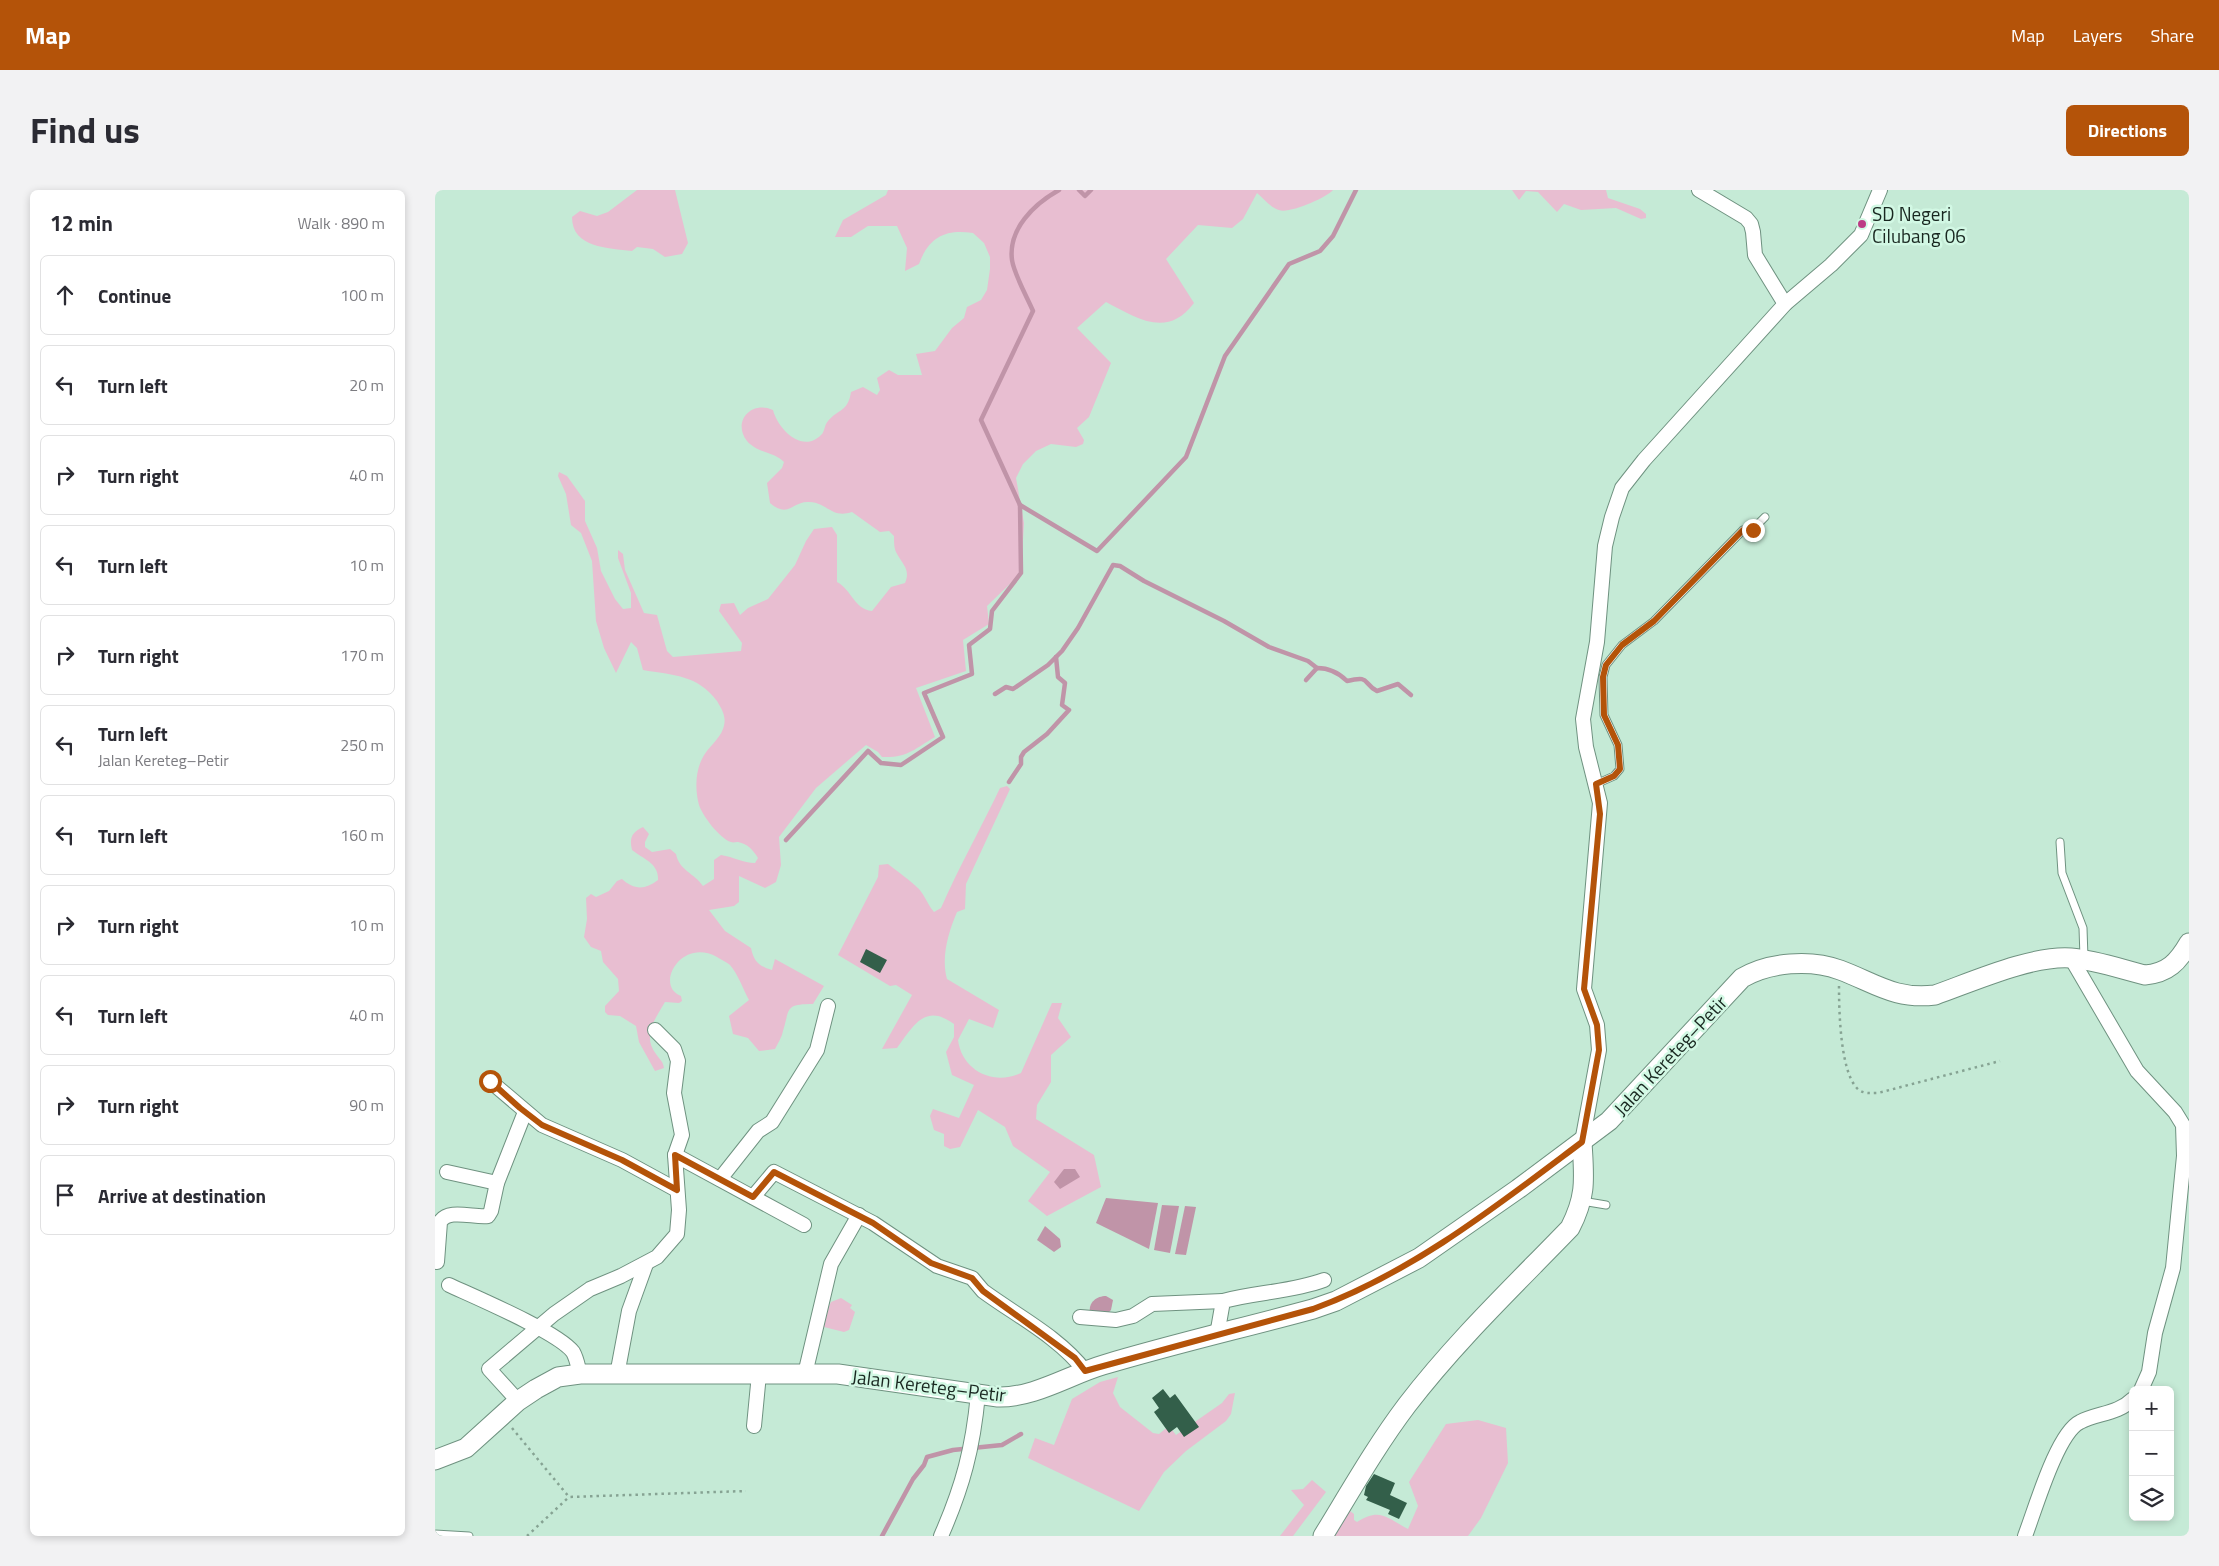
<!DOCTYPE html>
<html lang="en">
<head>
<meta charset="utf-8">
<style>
	body { margin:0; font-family:"Titillium Web",sans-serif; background:#f2f2f3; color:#2b2b33 }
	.controls { position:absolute; right:15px; bottom:15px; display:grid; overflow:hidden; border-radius:8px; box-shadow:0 2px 8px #0003 }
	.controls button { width:45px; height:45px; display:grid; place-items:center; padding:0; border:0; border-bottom:1px solid #e1e1e2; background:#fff; color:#2b2b33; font:25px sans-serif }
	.stop { position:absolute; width:15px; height:15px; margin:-11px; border:4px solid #b45309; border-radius:50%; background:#fff }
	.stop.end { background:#b45309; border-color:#fff; box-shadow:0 1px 5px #0008 }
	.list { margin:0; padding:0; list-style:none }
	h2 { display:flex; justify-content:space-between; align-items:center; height:65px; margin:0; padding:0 20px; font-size:21px }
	h2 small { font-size:16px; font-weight:400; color:#7c7c81 }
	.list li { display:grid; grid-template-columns:32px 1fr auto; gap:15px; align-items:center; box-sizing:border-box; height:80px; margin:0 10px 10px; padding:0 10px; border:1px solid #e1e1e2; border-radius:8px }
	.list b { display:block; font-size:19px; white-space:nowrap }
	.list p { margin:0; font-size:16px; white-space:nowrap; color:#7c7c81 }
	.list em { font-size:16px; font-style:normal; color:#7c7c81 }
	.icon { flex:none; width:28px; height:28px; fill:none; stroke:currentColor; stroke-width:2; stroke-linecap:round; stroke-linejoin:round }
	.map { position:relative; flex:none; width:1754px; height:1346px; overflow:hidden; border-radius:8px }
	header { display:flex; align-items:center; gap:30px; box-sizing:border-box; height:70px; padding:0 25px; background:#b45309; color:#fff }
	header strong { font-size:24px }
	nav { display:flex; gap:28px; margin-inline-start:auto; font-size:18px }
	.intro { display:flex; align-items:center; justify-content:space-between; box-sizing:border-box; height:120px; padding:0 30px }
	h1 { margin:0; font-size:35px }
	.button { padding:12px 22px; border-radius:8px; background:#b45309; color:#fff; font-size:18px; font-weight:700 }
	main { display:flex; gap:30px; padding:0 30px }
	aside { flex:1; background:#fff; border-radius:8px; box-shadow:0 2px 8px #0003 }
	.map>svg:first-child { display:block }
	.green { fill:#e8bed1 }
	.water { fill:#c094a8 }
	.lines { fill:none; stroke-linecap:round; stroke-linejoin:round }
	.stream { stroke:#c094a8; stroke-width:4.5 }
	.building { fill:#335f4a }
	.lane-casing { stroke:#6f9280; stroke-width:9 }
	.street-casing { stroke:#6f9280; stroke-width:16 }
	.secondary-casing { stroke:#6f9280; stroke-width:21 }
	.path { stroke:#86a393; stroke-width:2.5; stroke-dasharray:2.5 4; stroke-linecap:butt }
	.lane { stroke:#fff; stroke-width:7 }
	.street { stroke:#fff; stroke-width:14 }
	.secondary { stroke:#fff; stroke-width:19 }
	.route { stroke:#b45309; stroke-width:6 }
	.poi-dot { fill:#bd3b85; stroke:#d2f8e4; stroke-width:2 }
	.labels { text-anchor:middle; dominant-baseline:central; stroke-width:5; stroke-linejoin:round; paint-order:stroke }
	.poi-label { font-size:19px; fill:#192720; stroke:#d2f8e4; text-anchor:start }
	.street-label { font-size:19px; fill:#192720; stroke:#d2f8e4 }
</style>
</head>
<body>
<header>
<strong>Map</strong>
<nav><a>Map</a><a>Layers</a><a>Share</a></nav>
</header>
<div class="intro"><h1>Find us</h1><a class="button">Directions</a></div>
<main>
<aside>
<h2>12 min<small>Walk · 890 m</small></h2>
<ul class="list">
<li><svg class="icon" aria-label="ahead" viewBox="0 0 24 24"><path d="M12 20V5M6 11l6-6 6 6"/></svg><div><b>Continue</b></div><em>100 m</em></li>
<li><svg class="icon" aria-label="left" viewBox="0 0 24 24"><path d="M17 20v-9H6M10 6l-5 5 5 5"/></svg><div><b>Turn left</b></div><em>20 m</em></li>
<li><svg class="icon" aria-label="right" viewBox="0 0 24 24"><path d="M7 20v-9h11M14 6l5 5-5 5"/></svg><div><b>Turn right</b></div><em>40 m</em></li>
<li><svg class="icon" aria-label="left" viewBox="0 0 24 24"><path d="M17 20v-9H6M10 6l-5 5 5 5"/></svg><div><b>Turn left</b></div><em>10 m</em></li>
<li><svg class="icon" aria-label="right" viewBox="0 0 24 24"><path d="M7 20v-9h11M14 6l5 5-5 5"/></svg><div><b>Turn right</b></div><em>170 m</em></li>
<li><svg class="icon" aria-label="left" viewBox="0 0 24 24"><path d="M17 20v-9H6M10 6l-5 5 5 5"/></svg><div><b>Turn left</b><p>Jalan Kereteg–Petir</p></div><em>250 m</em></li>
<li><svg class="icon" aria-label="left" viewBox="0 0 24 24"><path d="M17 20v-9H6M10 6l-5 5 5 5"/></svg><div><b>Turn left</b></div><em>160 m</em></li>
<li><svg class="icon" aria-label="right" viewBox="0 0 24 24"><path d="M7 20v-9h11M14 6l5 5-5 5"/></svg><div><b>Turn right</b></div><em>10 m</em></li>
<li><svg class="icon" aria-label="left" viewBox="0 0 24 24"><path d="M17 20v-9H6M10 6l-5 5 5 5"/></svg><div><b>Turn left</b></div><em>40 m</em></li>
<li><svg class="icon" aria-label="right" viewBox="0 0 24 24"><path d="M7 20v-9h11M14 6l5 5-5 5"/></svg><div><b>Turn right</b></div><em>90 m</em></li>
<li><svg class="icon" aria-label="arrive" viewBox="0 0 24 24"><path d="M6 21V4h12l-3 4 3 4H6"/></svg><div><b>Arrive at destination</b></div></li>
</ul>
</aside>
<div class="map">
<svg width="1754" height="1346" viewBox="0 0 1754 1346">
	<rect width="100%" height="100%" fill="#c5ead6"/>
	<g class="green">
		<path d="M202,0H240L253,53L247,64L230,67L218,59L202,57L197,61C173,58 137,58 137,27L145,21L162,26L173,22Z"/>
		<path d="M453,0H898C891,8 854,24 844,20C836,18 828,8 822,3L808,29L797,38L763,35L731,69L759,113C732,149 702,128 671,112L642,138L676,173L654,227L642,238L649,250L648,254L641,257L616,254L601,261L588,274L581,288L589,333L586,383L552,416L554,434L528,450L531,481L481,498L500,547C479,559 473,568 447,567L443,562L431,555L381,598L344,647L346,675L341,692L330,698L304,686V712L299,716L274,720L290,741L316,758C319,772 324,776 337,780L340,769L389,796L378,814C349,814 355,819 348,841C347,847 343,853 340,859L324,861L313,848L298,844L294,826L314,810C308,799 303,784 295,775C292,772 286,770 282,767C246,747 219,796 246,806L247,811L244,813L230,812C220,829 207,846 221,864C225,870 228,871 229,878L220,881L204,852L201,836L185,826L173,825L170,822V816L184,801L183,789L168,772L166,761L156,757L149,747L152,729L151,708L156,704L161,707L174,701L182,691L187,689C199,700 210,700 223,690C224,673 208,669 197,660C194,648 197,642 208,637L214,644L210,652V657L217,662L235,659L241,664C244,680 259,683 268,696L279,689V670L286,665C299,667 308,673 320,673L323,668C318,660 313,654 303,652C301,652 298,653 296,652C285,649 267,625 264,615C260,600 260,581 268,567C273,557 284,550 288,539C292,528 288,521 282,511C263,485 238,485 208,480L202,458L196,452L181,483L169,458L161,431L157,371L146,343L136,335L131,304L123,286L124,282L132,286L150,311V331L162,358L166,381L180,409L188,419L196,418V403L183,368V360L188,364L190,380L209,423L222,425L232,461L238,467L306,461L307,453L284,421L286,414L299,413L305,425L313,418L333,409L360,375L371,351L379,339L397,337L402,345V392C417,400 419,419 437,421L456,397L470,393C476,379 467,374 461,362C459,358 459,351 459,346L454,341L445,342L417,322C396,329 392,312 374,312C357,311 354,329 335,313L332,293L347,278L349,272C340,262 322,263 312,251C297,232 316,210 338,220C343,239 367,264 386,245C390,242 389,235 393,231C403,219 413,222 416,202L428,197L442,205L445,200L442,188L454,180L463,185H487L481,164L500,161L517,138L529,128L532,117L546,110L552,100L555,79V67L549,53L538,43C510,39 494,47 484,74L470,81L472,58L462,36H433L416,47H400L408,30L451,5Z"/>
		<polygon points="1077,0 1171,0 1173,8 1205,19 1211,24 1211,28 1206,29 1181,18 1146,20 1129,14 1122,22 1103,2 1091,1 1084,10"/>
		<path d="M572,596L575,599L531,694L530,719L522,722C513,743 506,768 512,789L564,820L558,838L534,829L523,850C527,881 559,896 586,883L617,813H627L623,828L636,847L616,865V892L602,915L601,929L659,965L666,997L612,1026L593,1011L615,982L578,956L570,937L543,920L525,957L515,959L509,956V944L499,940L495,926L498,919L524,928L539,895L517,885L511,862L519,847V834C490,813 479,835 462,858L447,859L477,805L461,795L455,796L403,765L443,687L444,675L453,674C463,682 475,690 484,699C490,706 493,715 499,722L506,718C524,677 546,638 565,598Z"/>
		<polygon points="406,1108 417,1115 415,1118 420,1122 414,1140 409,1142 385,1136 396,1112"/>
		<polygon points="683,1187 678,1203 685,1217 718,1243 724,1244 734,1236 741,1245 787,1213 794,1204 800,1203 796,1224 791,1231 751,1261 729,1282 704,1321 593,1268 600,1248 619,1255 637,1209 665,1192"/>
		<path d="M1043,1230L1071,1238L1073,1273L1046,1328L1033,1346H880L911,1318L919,1324V1330L922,1332C945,1317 952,1328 973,1339L983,1316L974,1292L1011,1234Z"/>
		<polygon points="877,1290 891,1302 858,1346 845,1346 869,1315 856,1300 868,1299"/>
	</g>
	<g class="water">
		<polygon points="629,979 640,979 645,987 625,999 619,992"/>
		<polygon points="671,1008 723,1013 714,1059 661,1033"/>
		<polygon points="727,1015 744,1016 735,1063 719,1060"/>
		<polygon points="750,1016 761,1017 751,1065 740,1064"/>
		<polygon points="610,1036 625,1049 626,1057 619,1062 602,1050"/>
		<path d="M671,1106L678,1110L676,1120L672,1124L655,1123C653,1112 662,1106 671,1106Z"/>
	</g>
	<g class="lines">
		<g class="stream">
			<polyline points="644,0 650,6 656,0"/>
			<polyline points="585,315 662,361 751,267 790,166 854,74 885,61 898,46 921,0"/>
			<path d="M871,490L882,478C894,478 904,483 912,491C936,485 927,493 942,501L963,494L976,505"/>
			<polyline points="560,504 571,497 578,499 613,475 627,461 643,438 678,375 685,376 709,391 789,431 834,457 873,471 882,478"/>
			<polyline points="574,592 586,574 586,567 589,562 612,544 634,520 627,515 630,493 623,487 621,467"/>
			<path d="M351,650L433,561L446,573L466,575L508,547L489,503L537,484L534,455L555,439L557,421L586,383L585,315L546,230L598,121C592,107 579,84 577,70C573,39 599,14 624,0"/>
			<polyline points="447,1346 478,1289 489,1275 492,1267 518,1260 567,1255 586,1244"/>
		</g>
	</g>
	<g class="building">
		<polygon points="431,759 452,770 445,783 425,772"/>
		<polygon points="728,1199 735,1208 740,1204 764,1237 749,1247 742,1237 734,1243 719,1222 724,1218 717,1208"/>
		<polygon points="939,1284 960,1293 955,1305 972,1313 964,1329 953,1324 955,1320 931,1310 933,1307 929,1305 931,1296"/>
	</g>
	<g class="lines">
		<defs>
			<g id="lane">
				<polyline points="1161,594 1179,586 1185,579 1183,555 1169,525 1168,487 1171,475 1187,455 1219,431 1308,340 1316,341 1330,327"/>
				<polyline points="1625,652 1627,683 1648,738 1649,768"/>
				<polyline points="1147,1011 1171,1015"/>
				<polyline points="0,1344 34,1346"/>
			</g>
			<g id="street">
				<polyline points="1264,0 1311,28 1316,34 1318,42 1320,65 1350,114"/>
				<polyline points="1636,768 1702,881 1740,922 1748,935 1749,966 1738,1078 1720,1143 1714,1182 1706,1200"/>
				<polyline points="55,891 107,935 187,970 242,1000"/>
				<polyline points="1147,952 1164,860 1162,835 1149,799 1165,613 1151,557 1148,529 1162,452 1170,356 1177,327 1187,298 1209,270 1350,114 1396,75 1426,45 1445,0"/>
				<polyline points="240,965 369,1035"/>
				<polyline points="12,982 62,993"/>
				<polyline points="285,989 323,941 337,932 382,860 393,816"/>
				<path d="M318,1007L339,982L438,1033L502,1076L537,1088L548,1101C582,1126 624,1147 650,1181"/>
				<path d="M2,1072L5,1032C13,1018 39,1028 53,1026L56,1021L62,993L90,922"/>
				<path d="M14,1095C40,1107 123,1142 138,1162C142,1169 143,1177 145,1184"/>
				<polyline points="645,1127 681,1130 698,1126 717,1114 788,1111"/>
				<path d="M782,1145L788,1111C822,1102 856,1102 889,1090"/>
				<polyline points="370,1184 396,1074 424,1025"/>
				<polyline points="182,1185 194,1121 211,1074"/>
				<polyline points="83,1211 54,1179 119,1124 155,1099 186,1086 222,1067 242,1044 244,1020 240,965 247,945 239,903 243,871 239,859 220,840"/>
				<polyline points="319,1236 324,1184"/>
				<path d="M506,1346C528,1296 538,1258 543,1204"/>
				<path d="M1590,1346C1600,1320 1622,1243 1645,1232C1662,1223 1683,1224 1698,1209"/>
			</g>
			<g id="secondary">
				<path d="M0,1270L31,1258L83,1211L101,1199L123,1187L145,1184H403L563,1207C599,1208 634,1185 668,1175C738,1154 808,1138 878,1119L901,1111L984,1068L1083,999L1174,931L1307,788C1334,772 1376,769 1405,780C1440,793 1460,810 1500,805C1537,792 1597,765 1636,768C1660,770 1686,779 1710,785C1733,783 1743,772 1754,753"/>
				<path d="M888,1346C915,1302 941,1256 972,1215C1021,1151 1079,1096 1135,1038C1152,1005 1149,988 1147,952"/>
			</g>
		</defs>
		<use href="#lane" class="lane-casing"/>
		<use href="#street" class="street-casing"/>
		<use href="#secondary" class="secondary-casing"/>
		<g class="path">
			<path d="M1404,796C1404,820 1405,885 1424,900C1430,904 1436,903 1443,903L1565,871"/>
			<polyline points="77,1238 134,1307 311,1301"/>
			<polyline points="92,1346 134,1307"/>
		</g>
		<use href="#lane" class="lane"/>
		<use href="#street" class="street"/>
		<use href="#secondary" class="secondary"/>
	</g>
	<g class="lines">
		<path class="route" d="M55,891L85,918L107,935L187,970L242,1000L240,965L318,1007L339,982L438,1033L496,1073L537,1088L548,1101L640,1168L650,1181L878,1119C977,1083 1063,1015 1147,952L1164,860L1162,835L1149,799L1165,624L1161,594L1179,586L1185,579L1183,555L1169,525L1168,487L1171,475L1187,455L1219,431L1308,340H1318"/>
	</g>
	<circle class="poi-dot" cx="1427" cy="34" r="5"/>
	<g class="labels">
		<g class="poi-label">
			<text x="1437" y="23">SD Negeri<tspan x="1437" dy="22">Cilubang 06</tspan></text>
		</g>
		<g class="street-label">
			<text transform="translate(1235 865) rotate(-47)">Jalan Kereteg–Petir</text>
			<text transform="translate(494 1195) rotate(7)">Jalan Kereteg–Petir</text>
		</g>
	</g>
</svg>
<div class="controls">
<button>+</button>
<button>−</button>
<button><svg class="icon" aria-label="layers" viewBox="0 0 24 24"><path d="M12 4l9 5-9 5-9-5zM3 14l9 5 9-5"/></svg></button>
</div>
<div class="stop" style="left:55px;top:891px"></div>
<div class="stop end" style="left:1318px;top:340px"></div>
</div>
</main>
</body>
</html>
